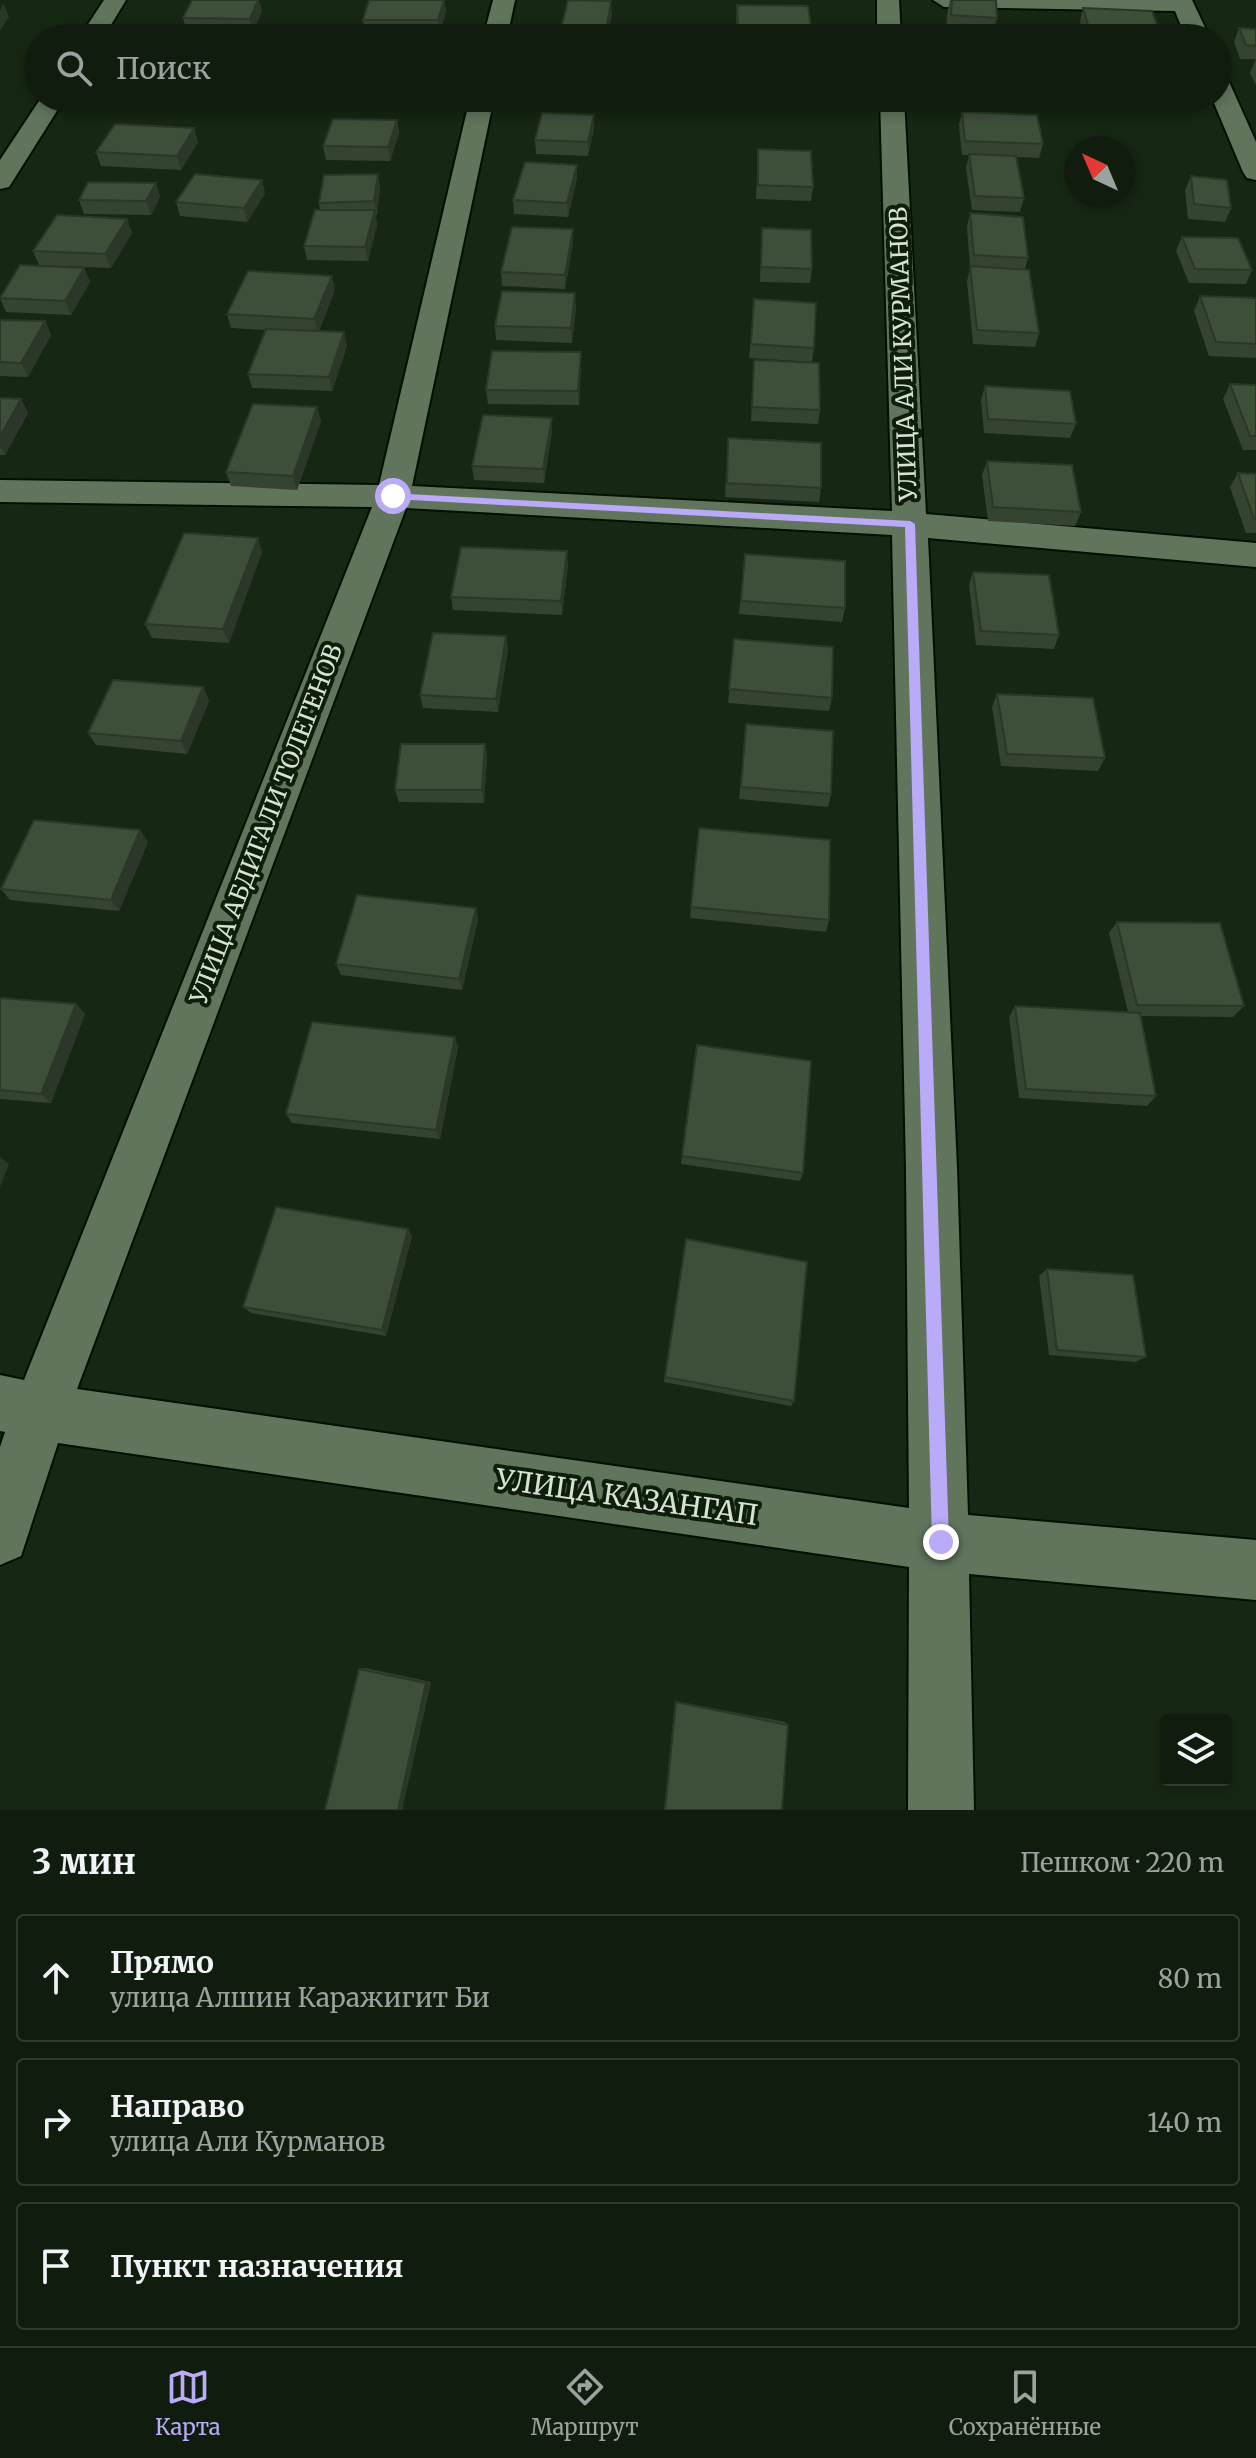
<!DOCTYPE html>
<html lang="ru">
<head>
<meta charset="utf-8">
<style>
	body { margin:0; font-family:Merriweather,serif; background:#1e2a1c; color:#f1f3f6 }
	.controls { position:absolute; right:24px; bottom:24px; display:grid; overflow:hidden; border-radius:8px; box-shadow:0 4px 12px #0003 }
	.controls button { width:72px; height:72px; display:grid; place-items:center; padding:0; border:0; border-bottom:2px solid #303b2e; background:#101d0e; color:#f1f3f6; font:40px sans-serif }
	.compass { position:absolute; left:1064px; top:136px; width:72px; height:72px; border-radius:50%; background:#101d0e; box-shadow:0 4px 12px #0003; rotate:316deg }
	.stop { position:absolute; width:24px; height:24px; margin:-18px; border:6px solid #b9abf7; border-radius:50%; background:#fff }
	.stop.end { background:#b9abf7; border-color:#fff; box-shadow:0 2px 8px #0008 }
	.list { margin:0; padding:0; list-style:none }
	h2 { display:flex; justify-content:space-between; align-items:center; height:104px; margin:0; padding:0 32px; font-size:34px }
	h2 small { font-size:26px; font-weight:400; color:#9ca29e }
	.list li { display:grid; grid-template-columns:52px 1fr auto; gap:24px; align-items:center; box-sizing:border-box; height:128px; margin:0 16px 16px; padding:0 16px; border:2px solid #303b2e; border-radius:8px }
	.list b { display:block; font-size:30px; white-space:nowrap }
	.list p { margin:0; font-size:26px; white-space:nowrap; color:#9ca29e }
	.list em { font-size:26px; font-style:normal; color:#9ca29e }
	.icon { flex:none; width:44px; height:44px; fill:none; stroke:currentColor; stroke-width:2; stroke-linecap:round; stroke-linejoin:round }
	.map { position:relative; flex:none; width:1256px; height:1810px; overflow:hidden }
	.search { position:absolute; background:#101d0e; box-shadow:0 4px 12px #0003; left:24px; right:24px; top:24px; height:88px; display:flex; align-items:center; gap:20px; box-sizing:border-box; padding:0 28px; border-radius:44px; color:#9ca29e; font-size:30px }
	.sheet { height:536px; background:#101d0e }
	nav { display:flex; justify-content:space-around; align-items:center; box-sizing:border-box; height:112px; border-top:2px solid #303b2e; background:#101d0e; font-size:22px; color:#9ca29e }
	nav a { display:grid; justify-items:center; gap:4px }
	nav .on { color:#b9abf7 }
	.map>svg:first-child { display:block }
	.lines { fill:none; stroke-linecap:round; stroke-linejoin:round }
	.minor-casing { stroke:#031001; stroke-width:4 }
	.minor { fill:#61755d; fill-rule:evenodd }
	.wall { fill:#344431 }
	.shaded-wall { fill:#2b3728 }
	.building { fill:#3d4f39; stroke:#2b3728; stroke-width:2 }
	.route { fill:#b9abf7 }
	.labels { text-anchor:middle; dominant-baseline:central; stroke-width:8; stroke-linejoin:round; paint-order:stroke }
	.street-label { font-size:24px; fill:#d7e2d5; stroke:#0d1e0a }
	.near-street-label { font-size:28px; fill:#d7e2d5; stroke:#0d1e0a }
</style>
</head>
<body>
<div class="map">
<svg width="1256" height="1810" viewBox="0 0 1256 1810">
	<rect width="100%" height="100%" fill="#162713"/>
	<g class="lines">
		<defs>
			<g id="minor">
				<polygon points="104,0 126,0 103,38 79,38"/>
				<polygon points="493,0 515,0 507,38 483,38"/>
				<polygon points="877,0 899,0 901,38 877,38"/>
				<polygon points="933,0 1192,0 1210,38 1186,38 1175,11 944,7"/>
				<polygon points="1218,77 1227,79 1230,84 1256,142 1256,180 1247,178 1243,172 1212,98 1218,98"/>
				<polygon points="41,98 65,98 9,187 0,189 0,160"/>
				<path d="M470,98H494L412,486L892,511L880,98H904L926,514L1256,543V567L928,538L957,1168L968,1515L1256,1540V1600L969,1574L974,1810H908L909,1567L58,1443L21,1556L0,1565V1447L5,1432L0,1431V1375L24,1380L372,507L0,502V480L379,485ZM406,508L892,535L906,1168L909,1508L77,1389Z"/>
			</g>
		</defs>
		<use href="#minor" class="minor-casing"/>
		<use href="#minor" class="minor"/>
	</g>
	<g class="wall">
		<polygon points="369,0 444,0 446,11 440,34 365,33 363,20"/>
		<polygon points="950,0 996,0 997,18 992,38 946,38 947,15"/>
		<polygon points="737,5 811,26 810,38 737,38 736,18"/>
		<polygon points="1083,8 1162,38 1084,38 1080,21"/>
		<polygon points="262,11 253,32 186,31 183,18"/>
		<polygon points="612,15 607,38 562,38 562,25"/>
		<polygon points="1239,28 1256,29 1256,85 1250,73 1256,59 1240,59 1234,42"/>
		<polygon points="138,98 206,98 201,108 141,107"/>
		<polygon points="956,98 1015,98 1012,112 958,111"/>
		<polygon points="962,112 1043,144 1039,158 1016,157 1024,198 1020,212 972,210 966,168 969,155 962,155 959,125"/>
		<polygon points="594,115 594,129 588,156 536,154 535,140"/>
		<polygon points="397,120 399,133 390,161 326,160 323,146"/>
		<polygon points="194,128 198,142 181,170 101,166 96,152"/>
		<polygon points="758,149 813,187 811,201 756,199"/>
		<polygon points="378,174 380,188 377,215 376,215 377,225 368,261 307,260 304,246 320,210 319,203"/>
		<polygon points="1191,176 1231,208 1225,222 1188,219 1185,190"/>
		<polygon points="577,179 568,217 514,214 513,200"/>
		<polygon points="262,180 265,194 247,222 180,216 176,202"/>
		<polygon points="156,183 160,197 151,215 84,214 79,200"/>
		<polygon points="970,213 1028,258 1025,269 1039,333 1035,347 973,344 967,281 970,268 967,227"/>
		<polygon points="127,219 132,233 111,268 39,265 33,251"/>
		<polygon points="762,228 812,269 810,283 760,282"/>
		<polygon points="1182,237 1252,270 1246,284 1189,283 1176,251"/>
		<polygon points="573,243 565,289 502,286 501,272"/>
		<polygon points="84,268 90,282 71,315 6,312 0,298 0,297"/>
		<polygon points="335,290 319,331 347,346 332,391 252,388 248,374 265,330 231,328 227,314"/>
		<polygon points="1200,296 1256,298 1256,358 1209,356 1194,311"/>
		<polygon points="754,299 814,348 812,362 749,358"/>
		<polygon points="576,308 572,343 496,340 495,326"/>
		<polygon points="0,320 45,321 51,335 28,377 0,376"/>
		<polygon points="581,352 581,366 579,405 488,404 486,390"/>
		<polygon points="754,360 820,410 818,424 751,421"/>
		<polygon points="1230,384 1256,385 1256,450 1243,450 1223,399"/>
		<polygon points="985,386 1076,424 1070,438 984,433 981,400"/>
		<polygon points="0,398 21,399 28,413 5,455 0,455"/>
		<polygon points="317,407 321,421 297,490 231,486 226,472"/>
		<polygon points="552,418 552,432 544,483 474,480 472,466"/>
		<polygon points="728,438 821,488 819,502 725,497"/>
		<polygon points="987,461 1081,512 1075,526 988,521 982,475"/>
		<polygon points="1238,473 1256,474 1256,533 1246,533 1230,487"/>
		<polygon points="262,552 229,643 152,638 145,624"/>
		<polygon points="745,554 845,608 842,622 739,614"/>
		<polygon points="568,565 562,615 453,610 451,597"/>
		<polygon points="973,572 1059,635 1054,649 976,645 969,585"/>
		<polygon points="506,636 508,649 498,712 423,708 420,695"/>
		<polygon points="734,639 832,698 829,711 728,703"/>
		<polygon points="203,687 209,701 187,754 96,745 88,733"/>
		<polygon points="997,694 1105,758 1098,771 1001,766 992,707"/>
		<polygon points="746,724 831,794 828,807 739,799"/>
		<polygon points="485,744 487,757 484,803 399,802 395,790"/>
		<polygon points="699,828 829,920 826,932 690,918"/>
		<polygon points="148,842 119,911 10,900 1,889"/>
		<polygon points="476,908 478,920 462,990 341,975 336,964"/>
		<polygon points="1117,922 1244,1006 1233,1017 1140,1016 1156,1096 1147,1106 1019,1098 1009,1017 1015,1006 1128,1012 1109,933"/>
		<polygon points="0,998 76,1004 85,1014 51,1103 0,1099"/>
		<polygon points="697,1045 803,1173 800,1181 681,1164"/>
		<polygon points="458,1047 440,1139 292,1123 286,1114"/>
		<polygon points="408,1229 412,1236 386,1336 251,1313 243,1307"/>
		<polygon points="686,1239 794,1401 791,1406 664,1382"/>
		<polygon points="1047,1269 1146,1357 1135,1362 1049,1355 1039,1276"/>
		<polygon points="365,1668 431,1682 402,1810 359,1669"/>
		<polygon points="675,1701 785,1722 788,1725 782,1810 664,1810"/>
	</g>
	<g class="shaded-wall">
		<polygon points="258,0 259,0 262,11 253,32 250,19"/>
		<polygon points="444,0 446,11 440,34 438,20"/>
		<polygon points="611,1 612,15 607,38 607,26"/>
		<polygon points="4,4 9,17 0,31 0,10"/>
		<polygon points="198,98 206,98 201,108"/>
		<polygon points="594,115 594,129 588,156 588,142"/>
		<polygon points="397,120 399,133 390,161 388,147"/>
		<polygon points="194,128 198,142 181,170 177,156"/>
		<polygon points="577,165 577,179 568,217 567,203"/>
		<polygon points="378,174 380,188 377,215 374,201"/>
		<polygon points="262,180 265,194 247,222 244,208"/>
		<polygon points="156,183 160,197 151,215 146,201"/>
		<polygon points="375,210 377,225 368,261 365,247"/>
		<polygon points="127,219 132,233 111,268 105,254"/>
		<polygon points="573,229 573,243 565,289 565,275"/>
		<polygon points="84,268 90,282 71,315 65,301"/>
		<polygon points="332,276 335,290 318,333 314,319"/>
		<polygon points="575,293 576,308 572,343 571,328"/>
		<polygon points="45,321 51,335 28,377 21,363"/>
		<polygon points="344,332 347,346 332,391 329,377"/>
		<polygon points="581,352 581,366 579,405 578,391"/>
		<polygon points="21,399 28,413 5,455 0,446 0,436"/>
		<polygon points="317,407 321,421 297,490 293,476"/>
		<polygon points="552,418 552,432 544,483 543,469"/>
		<polygon points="258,538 262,552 229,643 223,629"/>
		<polygon points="567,551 568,565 562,615 561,601"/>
		<polygon points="506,636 508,649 498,712 496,699"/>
		<polygon points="203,687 209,701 187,754 181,741"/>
		<polygon points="485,744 487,757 484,803 482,790"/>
		<polygon points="140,830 148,842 119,911 111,900"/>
		<polygon points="476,908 478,920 462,990 459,979"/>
		<polygon points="76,1004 85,1014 51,1103 41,1094"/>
		<polygon points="455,1037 458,1047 440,1139 436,1130"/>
		<polygon points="0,1157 9,1164 0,1187"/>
		<polygon points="408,1229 412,1236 386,1336 382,1330"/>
		<polygon points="431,1682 402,1810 398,1810 426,1683"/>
	</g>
	<g class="building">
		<polygon points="192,0 258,0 250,19 183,18"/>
		<polygon points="369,0 444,0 438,20 363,20"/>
		<polygon points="568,0 611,1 607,26 562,25"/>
		<polygon points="952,0 996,0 997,18 951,15"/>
		<polygon points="737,5 808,6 811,26 738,25"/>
		<polygon points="1083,8 1152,11 1162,38 1092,38"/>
		<polygon points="1239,28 1256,29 1256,46 1246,45"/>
		<polygon points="962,112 1037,115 1043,144 965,141"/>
		<polygon points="542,113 594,115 588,142 535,140"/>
		<polygon points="333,119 397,120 388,147 323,146"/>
		<polygon points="115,124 194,128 177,156 96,152"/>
		<polygon points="758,149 811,151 813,187 758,185"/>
		<polygon points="969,154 1016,156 1024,198 975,196"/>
		<polygon points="525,162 577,165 567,203 513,200"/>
		<polygon points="195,174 262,180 244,208 176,202"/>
		<polygon points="378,174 374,201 319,203 324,175"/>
		<polygon points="1191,176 1227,180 1231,208 1194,204"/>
		<polygon points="88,182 156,183 146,201 79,200"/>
		<polygon points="315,210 375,210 365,247 304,246"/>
		<polygon points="970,213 1023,217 1028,258 974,255"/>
		<polygon points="57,215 127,219 105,254 33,251"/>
		<polygon points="512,227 573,229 565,275 501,272"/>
		<polygon points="762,228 811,230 812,269 761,267"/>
		<polygon points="1182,237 1238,238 1252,270 1195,269"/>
		<polygon points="20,265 84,268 65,301 0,298"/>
		<polygon points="970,266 1029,270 1039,333 977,330"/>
		<polygon points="248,271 332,276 314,319 227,314"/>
		<polygon points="502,291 575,293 571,328 495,326"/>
		<polygon points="1200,296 1256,298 1256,344 1216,342"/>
		<polygon points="754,299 816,303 814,348 751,344"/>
		<polygon points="0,320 45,321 21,363 0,362"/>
		<polygon points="266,329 344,332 329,377 248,374"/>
		<polygon points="492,351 581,352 578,391 486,390"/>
		<polygon points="754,360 819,363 820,410 752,407"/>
		<polygon points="1230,384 1256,385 1256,436 1250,436"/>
		<polygon points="985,386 1070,391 1076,424 988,419"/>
		<polygon points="0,398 21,399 0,436"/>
		<polygon points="253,404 317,407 293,476 226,472"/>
		<polygon points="483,415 552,418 543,469 472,466"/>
		<polygon points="728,438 821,443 821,488 727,483"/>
		<polygon points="987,461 1072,465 1081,512 993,507"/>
		<polygon points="1238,473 1256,474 1256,519 1254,519"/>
		<polygon points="184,533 258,538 223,629 145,624"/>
		<polygon points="461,547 567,551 561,601 451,597"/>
		<polygon points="745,554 845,561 845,608 741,601"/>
		<polygon points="973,572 1049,575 1059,635 981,631"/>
		<polygon points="433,633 506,636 496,699 420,695"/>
		<polygon points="734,639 833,647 832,698 729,689"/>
		<polygon points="113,680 203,687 181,741 88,733"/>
		<polygon points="997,694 1093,698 1105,758 1007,754"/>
		<polygon points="746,724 833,731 831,794 741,787"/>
		<polygon points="401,744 485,744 482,790 395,790"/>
		<polygon points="34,820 140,830 111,900 1,889"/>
		<polygon points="699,828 830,840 829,920 691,907"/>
		<polygon points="357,895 476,908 459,979 336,964"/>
		<polygon points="1117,922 1220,923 1244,1006 1137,1005"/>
		<polygon points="0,998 76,1004 41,1094 0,1090"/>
		<polygon points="1015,1006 1140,1013 1156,1096 1026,1089"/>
		<polygon points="312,1022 455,1037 436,1130 286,1114"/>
		<polygon points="697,1045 811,1061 803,1173 682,1156"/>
		<polygon points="276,1207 408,1229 382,1330 243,1307"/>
		<polygon points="686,1239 807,1262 794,1401 665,1377"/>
		<polygon points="1047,1269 1133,1275 1146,1357 1057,1350"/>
		<polygon points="359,1669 426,1683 398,1810 325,1810"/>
		<polygon points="676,1702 788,1725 782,1810 665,1810"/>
	</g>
	<polygon class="route" points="389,493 910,521 915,524 949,1542 947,1548 941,1551 934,1548 932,1542 905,527 393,499 389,498"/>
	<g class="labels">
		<g class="street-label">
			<text transform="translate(903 354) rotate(-92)">УЛИЦА АЛИ КУРМАНОВ</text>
			<text transform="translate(266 824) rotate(-69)">УЛИЦА АБДИГАЛИ ТОЛЕГЕНОВ</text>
		</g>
		<g class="near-street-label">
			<text transform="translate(627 1497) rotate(8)">УЛИЦА КАЗАНГАП</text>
		</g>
	</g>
</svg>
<div class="controls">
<button><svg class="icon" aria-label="layers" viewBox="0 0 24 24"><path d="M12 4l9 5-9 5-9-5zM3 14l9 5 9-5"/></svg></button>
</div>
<svg class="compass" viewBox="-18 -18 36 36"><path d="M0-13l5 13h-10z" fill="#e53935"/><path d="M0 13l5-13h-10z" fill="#9ca29e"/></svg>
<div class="stop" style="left:393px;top:496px"></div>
<div class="stop end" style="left:941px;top:1542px"></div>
<div class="search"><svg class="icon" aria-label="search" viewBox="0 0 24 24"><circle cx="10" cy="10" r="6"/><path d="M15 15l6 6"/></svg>Поиск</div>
</div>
<section class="sheet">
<h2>3 мин<small>Пешком · 220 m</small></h2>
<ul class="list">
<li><svg class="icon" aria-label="ahead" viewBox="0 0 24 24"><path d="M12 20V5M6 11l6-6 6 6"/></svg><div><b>Прямо</b><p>улица Алшин Каражигит Би</p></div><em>80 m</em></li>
<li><svg class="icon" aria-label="right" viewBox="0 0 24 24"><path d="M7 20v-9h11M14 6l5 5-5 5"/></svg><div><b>Направо</b><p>улица Али Курманов</p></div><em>140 m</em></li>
<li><svg class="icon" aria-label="arrive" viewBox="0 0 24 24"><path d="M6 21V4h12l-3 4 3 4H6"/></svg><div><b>Пункт назначения</b></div></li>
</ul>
</section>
<nav>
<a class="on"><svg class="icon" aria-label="map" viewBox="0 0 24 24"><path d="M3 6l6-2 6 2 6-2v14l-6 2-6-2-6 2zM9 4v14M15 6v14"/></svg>Карта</a>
<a><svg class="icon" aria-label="directions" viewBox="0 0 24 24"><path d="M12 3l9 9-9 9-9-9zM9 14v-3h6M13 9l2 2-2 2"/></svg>Маршрут</a>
<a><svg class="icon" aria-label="saved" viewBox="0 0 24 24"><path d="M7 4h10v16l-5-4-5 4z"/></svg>Сохранённые</a>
</nav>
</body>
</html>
